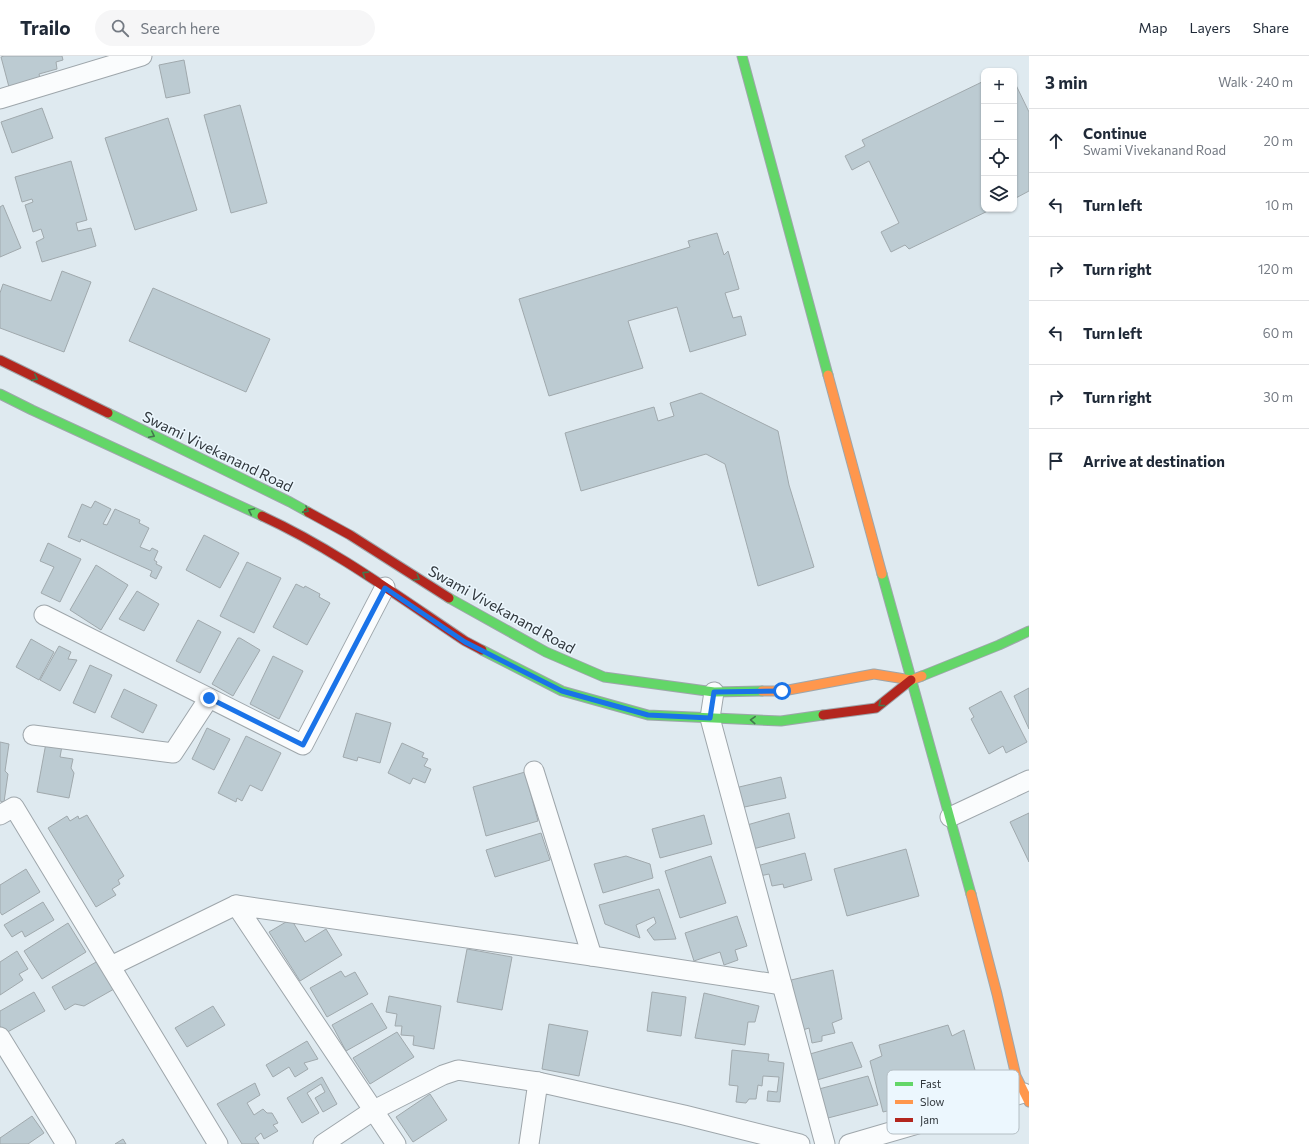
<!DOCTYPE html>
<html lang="en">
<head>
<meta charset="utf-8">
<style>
	body { margin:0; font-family:Commissioner,sans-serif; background:#f6f6f7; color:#1f2937 }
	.controls { position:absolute; right:12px; top:12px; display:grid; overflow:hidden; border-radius:8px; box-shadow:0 1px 3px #0004 }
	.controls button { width:36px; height:36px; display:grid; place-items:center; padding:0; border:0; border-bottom:1px solid #e0e1e3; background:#fff; color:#1f2937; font:20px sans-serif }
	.stop { position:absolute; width:12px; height:12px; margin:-9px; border:3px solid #1a73e8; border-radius:50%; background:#fff }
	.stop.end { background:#1a73e8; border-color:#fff; box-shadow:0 1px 4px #0008 }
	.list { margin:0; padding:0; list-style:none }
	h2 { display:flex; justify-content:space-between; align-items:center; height:52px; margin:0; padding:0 16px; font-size:17px }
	h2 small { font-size:13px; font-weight:400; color:#747a83 }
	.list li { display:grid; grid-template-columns:26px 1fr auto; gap:12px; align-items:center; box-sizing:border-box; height:64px; padding:0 16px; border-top:1px solid #e0e1e3 }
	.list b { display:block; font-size:15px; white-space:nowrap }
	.list p { margin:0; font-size:13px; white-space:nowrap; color:#747a83 }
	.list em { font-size:13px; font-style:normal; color:#747a83 }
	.icon { flex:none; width:22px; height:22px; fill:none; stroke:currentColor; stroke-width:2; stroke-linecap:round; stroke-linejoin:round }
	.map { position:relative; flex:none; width:1029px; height:1088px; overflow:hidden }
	header { display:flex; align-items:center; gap:24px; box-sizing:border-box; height:56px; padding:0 20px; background:#fff; border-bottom:1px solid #e0e1e3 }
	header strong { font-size:19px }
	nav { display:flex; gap:22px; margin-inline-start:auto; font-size:14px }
	.search { width:280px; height:36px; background:#f6f6f7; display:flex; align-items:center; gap:10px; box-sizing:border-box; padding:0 14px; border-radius:22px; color:#747a83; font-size:15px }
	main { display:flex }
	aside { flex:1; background:#fff }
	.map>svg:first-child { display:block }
	.building { fill:#bccbd2; stroke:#a0a9ad }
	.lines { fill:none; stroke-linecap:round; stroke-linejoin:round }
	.street-casing { stroke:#9ea6ab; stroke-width:21 }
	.fast-casing { stroke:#9ea6ab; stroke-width:11 }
	.slow-casing { stroke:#9ea6ab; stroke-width:11 }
	.jam-casing { stroke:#9ea6ab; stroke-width:11 }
	.street { stroke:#fafcfd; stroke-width:19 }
	.fast { stroke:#63d668; stroke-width:9 }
	.slow { stroke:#ff974d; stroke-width:9 }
	.jam { stroke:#b3261e; stroke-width:9 }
	.oneway { stroke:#45774e }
	.route { stroke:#1a73e8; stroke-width:5 }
	.labels { text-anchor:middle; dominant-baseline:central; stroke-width:3; stroke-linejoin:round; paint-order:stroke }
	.street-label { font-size:15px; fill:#31383d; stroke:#ecf7fe }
	.key { fill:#ecf7fe; stroke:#b4bec4; stroke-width:1 }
	.key-label { font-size:11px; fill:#31383d }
</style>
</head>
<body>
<header>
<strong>Trailo</strong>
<div class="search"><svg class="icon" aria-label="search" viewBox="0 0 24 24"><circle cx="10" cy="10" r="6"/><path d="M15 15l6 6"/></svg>Search here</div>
<nav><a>Map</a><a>Layers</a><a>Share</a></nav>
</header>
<main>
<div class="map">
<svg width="1029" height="1088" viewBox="0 0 1029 1088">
	<rect width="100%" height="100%" fill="#dfeaf0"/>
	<g class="building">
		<polygon points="4,0 62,0 63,4 56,6 57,13 39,18 40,22 9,31 1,1"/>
		<polygon points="184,4 190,37 166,42 159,9"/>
		<polygon points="984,25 984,153 992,153 909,193 905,189 891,196 881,176 899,167 869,105 852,114 845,100 865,90 862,84"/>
		<polygon points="1014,25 1029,56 1029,135 1014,143"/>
		<polygon points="240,49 267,147 231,157 204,59"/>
		<polygon points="42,52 53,82 12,97 1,66"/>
		<polygon points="168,62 197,154 135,174 105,82"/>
		<polygon points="71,105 87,164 76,167 78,175 91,172 96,190 42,206 36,186 44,182 41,173 33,176 25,149 33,146 32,143 22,146 15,121"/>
		<polygon points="3,149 21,192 0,201 0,151"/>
		<polygon points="717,177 724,199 728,195 739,233 725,237 733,262 741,260 746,279 690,296 677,251 628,265 643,312 549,340 519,243 690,191 688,185"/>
		<polygon points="62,215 91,226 64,296 0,272 0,237 3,228 51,245"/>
		<polygon points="153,232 270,283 246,336 129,285"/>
		<polygon points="701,337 778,375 789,429 814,511 758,530 725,408 706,398 581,435 565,377 654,351 658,365 674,360 670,347"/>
		<polygon points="95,445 111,453 103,468 107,469 115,453 140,464 139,467 149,472 140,491 150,495 152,492 158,495 154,504 157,506 156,508 162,511 156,523 150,520 152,515 81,483 80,486 68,481 82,448 91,452"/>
		<polygon points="204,479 239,497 220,532 186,514"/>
		<polygon points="48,487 81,503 60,546 41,537 54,511 40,505"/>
		<polygon points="247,506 281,522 254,577 220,560"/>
		<polygon points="96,509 128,529 101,574 70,554"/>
		<polygon points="296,528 304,532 305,530 320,538 319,541 330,547 307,589 273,571"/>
		<polygon points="137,535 159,548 144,575 119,563"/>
		<polygon points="198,564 221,576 200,617 176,605"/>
		<polygon points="238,582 240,582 260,594 233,640 212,628"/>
		<polygon points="31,583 54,596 39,624 16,611"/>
		<polygon points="59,590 71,596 68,603 77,604 60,635 40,624"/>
		<polygon points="273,600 303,615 279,663 250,648"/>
		<polygon points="90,609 112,619 95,657 73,647"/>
		<polygon points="1029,632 1029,673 1014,640"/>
		<polygon points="124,633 157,649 143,677 111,661"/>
		<polygon points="1001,635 1027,686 1006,697 1003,690 989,698 971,663 974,661 969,652"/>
		<polygon points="356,657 391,667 380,707 358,701 357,705 343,701"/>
		<polygon points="207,672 230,683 214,714 192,703"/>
		<polygon points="246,680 281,697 262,735 250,729 242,745 237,742 236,746 218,737"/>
		<polygon points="0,686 9,688 5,715 8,718 4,746 0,745"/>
		<polygon points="46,687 62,690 60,701 73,703 71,712 74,717 69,742 37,736"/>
		<polygon points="402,687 424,697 422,701 428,703 424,710 431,713 425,727 413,722 410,728 388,717"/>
		<polygon points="525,716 538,765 486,780 473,731"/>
		<polygon points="781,721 786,742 740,752 735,732"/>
		<polygon points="789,757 795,782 753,793 747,769"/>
		<polygon points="1029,757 1029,806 1010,766"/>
		<polygon points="87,759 124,820 118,824 120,828 112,833 116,839 96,851 48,772 67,760 70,765 78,760 79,763"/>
		<polygon points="704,759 712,788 660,802 652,773"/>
		<polygon points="541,777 550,804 495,821 486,794"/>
		<polygon points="906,793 919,840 847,860 834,813"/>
		<polygon points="805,797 812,824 784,832 783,828 772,830 769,818 760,820 757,810"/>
		<polygon points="626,800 650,808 653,822 603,837 594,808"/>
		<polygon points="711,800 726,847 680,862 665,815"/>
		<polygon points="26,813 40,836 2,859 0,856 0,829"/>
		<polygon points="659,833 676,883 654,884 647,874 656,867 654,861 636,869 640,882 605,868 599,849"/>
		<polygon points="43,846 54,864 25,881 22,875 12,881 4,869"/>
		<polygon points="737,860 747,890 735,894 738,904 724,909 720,896 694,905 685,877"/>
		<polygon points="291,863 305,886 326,873 342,899 300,925 269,876"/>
		<polygon points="68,867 86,896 42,923 24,895"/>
		<polygon points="467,893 512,901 502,954 457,946"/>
		<polygon points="17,895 28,913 19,918 23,924 0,939 0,906"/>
		<polygon points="98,905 114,933 84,950 75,948 65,954 52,931"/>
		<polygon points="833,914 842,963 832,967 835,977 822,980 822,985 812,987 809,972 797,976 787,925"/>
		<polygon points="341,915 345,921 355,916 368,938 327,961 310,932"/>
		<polygon points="34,936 45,955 4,978 0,970 0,955"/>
		<polygon points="652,936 686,941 681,980 647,975"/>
		<polygon points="704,937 759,950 755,966 748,966 745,989 695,982"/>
		<polygon points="389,940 441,950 434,993 413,989 414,980 401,979 402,970 395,970 397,958 386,956"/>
		<polygon points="372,947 387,972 346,995 332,969"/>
		<polygon points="213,950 225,969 187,991 175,972"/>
		<polygon points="549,968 588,975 579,1020 542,1013"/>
		<polygon points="948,969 952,980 964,974 975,1014 964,1017 965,1028 898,1044 900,1052 883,1056 870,1005 882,1000 879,989"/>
		<polygon points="397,976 414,1001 370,1028 353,1002"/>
		<polygon points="307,985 318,1003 304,1007 308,1013 295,1021 289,1011 273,1021 266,1009"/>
		<polygon points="852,986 862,1011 817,1024 810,998"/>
		<polygon points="732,994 769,998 768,1005 784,1007 780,1046 767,1045 768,1035 777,1036 779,1021 763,1020 762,1030 758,1029 756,1043 749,1043 746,1047 736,1046 738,1030 729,1029"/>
		<polygon points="868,1020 878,1049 828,1062 819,1033"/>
		<polygon points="322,1021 337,1048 323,1056 315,1042 325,1036 321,1028 307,1037 319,1057 302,1067 287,1042"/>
		<polygon points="255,1027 260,1039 247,1047 254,1059 263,1053 267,1057 272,1057 278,1067 273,1069 278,1075 264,1083 261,1077 255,1082 259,1088 242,1088 217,1048"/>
		<polygon points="430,1038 447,1064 413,1086 396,1061"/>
		<polygon points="32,1060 44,1077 28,1088 0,1088 0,1082"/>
		<polygon points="123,1083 126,1088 115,1088"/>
	</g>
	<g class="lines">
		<defs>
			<g id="street">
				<polyline points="0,43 142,0"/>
				<polyline points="44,559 303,689 385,531"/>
				<polyline points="714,636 710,662 825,1088"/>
				<polyline points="33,679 173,697 209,642"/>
				<polyline points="534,715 592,900 782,929"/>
				<polyline points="0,759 14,751 218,1088"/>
				<polyline points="950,761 1029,724"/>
				<polyline points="111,910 236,849"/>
				<polyline points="0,981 66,1088"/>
				<polyline points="323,1088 374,1054 443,1019 458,1014 538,1026"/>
				<polyline points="396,1088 236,849 592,900"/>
				<polyline points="529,1088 538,1026 684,1059 800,1088"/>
				<polyline points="849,1088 1024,1037"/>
			</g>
			<g id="fast">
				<polyline points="742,0 828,319"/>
				<polyline points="0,338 32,354 262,460"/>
				<polyline points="108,357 290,446 308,456"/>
				<polyline points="882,518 971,838"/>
				<polyline points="449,542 546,596 604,621 714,636 762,635"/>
				<polyline points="482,594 562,635 648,659 781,665 823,659"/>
				<polyline points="922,620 999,589 1029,575"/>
			</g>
			<g id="slow">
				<polyline points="828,319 882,518"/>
				<polyline points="762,635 783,635 874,618 911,624 922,620"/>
				<polyline points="971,838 997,938 1016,1020 1029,1046"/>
			</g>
			<g id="jam">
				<polyline points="0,304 108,357"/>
				<polyline points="308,456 350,479 449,542"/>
				<path d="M262,460C334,493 399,541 465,585L482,594"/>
				<polyline points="823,659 876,652 911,624"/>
			</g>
		</defs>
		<use href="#street" class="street-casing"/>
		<use href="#fast" class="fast-casing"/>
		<use href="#slow" class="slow-casing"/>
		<use href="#jam" class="jam-casing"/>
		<use href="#street" class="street"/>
		<use href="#fast" class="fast"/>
		<use href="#slow" class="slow"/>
		<use href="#jam" class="jam"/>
	</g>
	<defs><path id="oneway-chevron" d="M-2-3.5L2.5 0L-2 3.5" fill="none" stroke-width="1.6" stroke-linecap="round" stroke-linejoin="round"/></defs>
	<g class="oneway">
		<use href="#oneway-chevron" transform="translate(35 322) rotate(26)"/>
		<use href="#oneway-chevron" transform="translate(152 379) rotate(26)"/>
		<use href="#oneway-chevron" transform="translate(306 454) rotate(29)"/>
		<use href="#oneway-chevron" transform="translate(251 455) rotate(-155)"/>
		<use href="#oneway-chevron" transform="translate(365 518) rotate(-147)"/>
		<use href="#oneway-chevron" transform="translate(417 522) rotate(32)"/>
		<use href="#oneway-chevron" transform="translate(881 648) rotate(143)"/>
		<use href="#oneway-chevron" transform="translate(753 664) rotate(-177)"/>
	</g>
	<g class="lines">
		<polyline class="route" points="209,642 303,689 385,532 465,586 562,635 648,659 710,662 714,636 782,635"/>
	</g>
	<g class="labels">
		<g class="street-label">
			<text transform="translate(218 395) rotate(26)">Swami Vivekanand Road</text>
			<text transform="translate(502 553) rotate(29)">Swami Vivekanand Road</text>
		</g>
	</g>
	<rect x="887" y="1014" width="132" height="64" rx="6" class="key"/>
	<rect x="895" y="1026" width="18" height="4" fill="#63d668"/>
	<rect x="895" y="1044" width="18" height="4" fill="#ff974d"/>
	<rect x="895" y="1062" width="18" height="4" fill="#b3261e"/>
	<g class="key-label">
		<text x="920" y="1032">Fast</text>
		<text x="920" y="1050">Slow</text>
		<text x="920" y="1068">Jam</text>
	</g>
</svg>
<div class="controls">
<button>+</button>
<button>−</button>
<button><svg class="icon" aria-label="locate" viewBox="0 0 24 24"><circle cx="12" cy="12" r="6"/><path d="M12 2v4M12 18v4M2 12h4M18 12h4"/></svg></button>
<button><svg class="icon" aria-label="layers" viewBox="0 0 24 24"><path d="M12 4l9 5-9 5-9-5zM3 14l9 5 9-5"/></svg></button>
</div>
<div class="stop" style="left:782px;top:635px"></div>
<div class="stop end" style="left:209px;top:642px"></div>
</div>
<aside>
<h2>3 min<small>Walk · 240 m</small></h2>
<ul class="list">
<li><svg class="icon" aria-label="ahead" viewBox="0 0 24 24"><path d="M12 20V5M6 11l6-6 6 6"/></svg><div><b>Continue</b><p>Swami Vivekanand Road</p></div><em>20 m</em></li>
<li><svg class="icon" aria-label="left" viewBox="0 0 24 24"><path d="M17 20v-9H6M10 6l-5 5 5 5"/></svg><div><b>Turn left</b></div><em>10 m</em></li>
<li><svg class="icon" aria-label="right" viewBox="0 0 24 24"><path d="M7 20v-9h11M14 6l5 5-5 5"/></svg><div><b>Turn right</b></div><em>120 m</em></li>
<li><svg class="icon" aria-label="left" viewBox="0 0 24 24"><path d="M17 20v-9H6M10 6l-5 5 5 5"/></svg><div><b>Turn left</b></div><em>60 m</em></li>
<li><svg class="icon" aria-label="right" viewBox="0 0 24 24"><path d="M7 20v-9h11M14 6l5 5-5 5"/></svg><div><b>Turn right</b></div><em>30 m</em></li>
<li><svg class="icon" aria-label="arrive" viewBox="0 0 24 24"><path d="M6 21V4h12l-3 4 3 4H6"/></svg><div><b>Arrive at destination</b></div></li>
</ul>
</aside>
</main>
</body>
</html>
